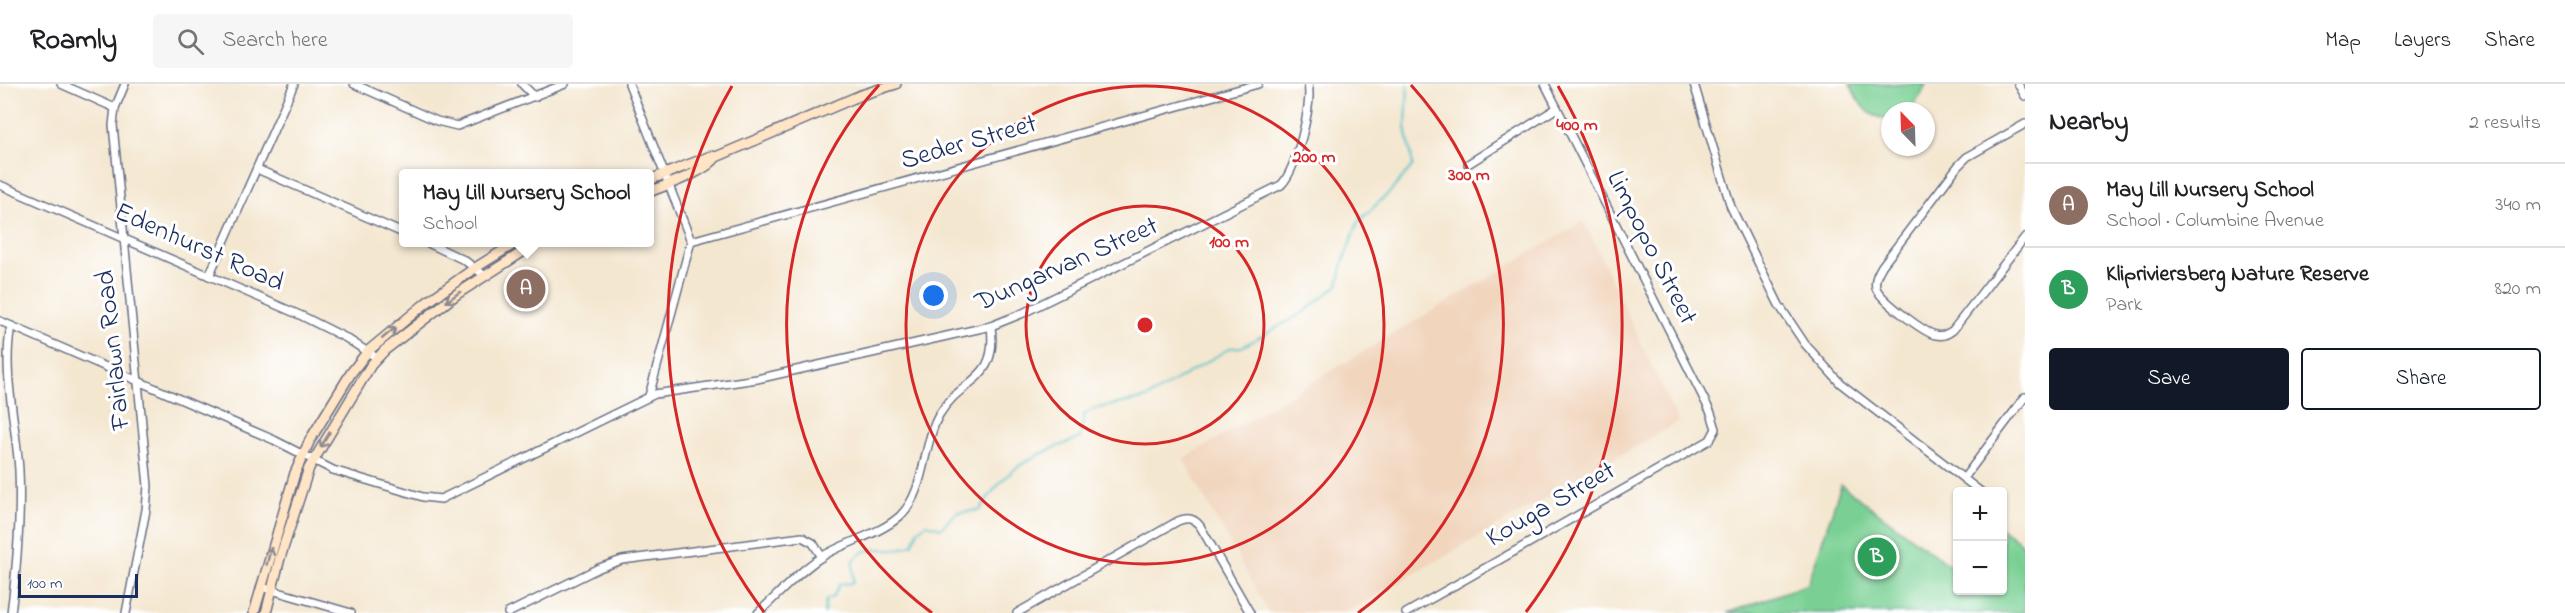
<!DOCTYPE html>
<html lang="en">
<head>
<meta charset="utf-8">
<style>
	body { margin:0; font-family:"Indie Flower",sans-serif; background:#f6f6f6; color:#202124 }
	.controls { position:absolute; right:18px; bottom:18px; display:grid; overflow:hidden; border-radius:6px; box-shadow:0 2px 4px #0004 }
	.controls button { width:54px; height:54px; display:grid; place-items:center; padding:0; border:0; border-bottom:2px solid #e0e0e0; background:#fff; color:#202124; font:30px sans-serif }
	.compass { position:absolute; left:1881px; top:18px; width:54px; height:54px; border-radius:50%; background:#fff; box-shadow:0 2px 4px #0004; rotate:337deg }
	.scale { position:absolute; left:18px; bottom:15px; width:120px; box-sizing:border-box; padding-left:6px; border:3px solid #1b2f5e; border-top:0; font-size:16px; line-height:21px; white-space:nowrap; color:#1b2f5e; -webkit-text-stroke:4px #fff; paint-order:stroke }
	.you { position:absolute; left:934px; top:212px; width:21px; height:21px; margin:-15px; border:4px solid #fff; border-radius:50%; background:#1a73e8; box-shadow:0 0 0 9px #1a73e833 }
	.badge { display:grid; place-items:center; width:39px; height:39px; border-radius:50%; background:#111827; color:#fff; font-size:20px; font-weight:700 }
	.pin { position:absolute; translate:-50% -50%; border:3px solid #fff; box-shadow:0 2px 6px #0006 }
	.popup { position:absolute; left:399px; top:85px; width:255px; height:78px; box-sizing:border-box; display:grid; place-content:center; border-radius:6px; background:#fff; filter:drop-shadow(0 2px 4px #0005); font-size:20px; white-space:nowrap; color:#757577 }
	.popup b { font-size:22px; color:#202124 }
	.popup::after { content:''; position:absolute; left:50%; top:100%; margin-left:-12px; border:12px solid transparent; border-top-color:#fff }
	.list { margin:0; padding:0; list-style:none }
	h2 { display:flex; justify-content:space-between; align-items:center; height:78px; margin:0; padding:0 24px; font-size:26px }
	h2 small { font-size:20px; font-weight:400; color:#757577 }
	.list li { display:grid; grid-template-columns:39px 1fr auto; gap:18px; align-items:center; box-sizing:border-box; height:84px; padding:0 24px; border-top:2px solid #e0e0e0 }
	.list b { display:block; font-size:22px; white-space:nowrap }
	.list p { margin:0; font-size:20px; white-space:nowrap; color:#757577 }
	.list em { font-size:20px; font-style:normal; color:#757577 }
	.actions { display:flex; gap:12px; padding:18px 24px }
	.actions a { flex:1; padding:14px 0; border:2px solid #111827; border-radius:6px; text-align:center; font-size:21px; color:#111827 }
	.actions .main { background:#111827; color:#fff }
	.icon { flex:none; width:33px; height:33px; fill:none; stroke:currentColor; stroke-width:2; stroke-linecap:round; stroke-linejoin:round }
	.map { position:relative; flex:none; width:2025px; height:529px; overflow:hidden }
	header { display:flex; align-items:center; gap:36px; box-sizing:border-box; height:84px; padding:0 30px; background:#fff; border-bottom:2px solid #e0e0e0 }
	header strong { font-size:28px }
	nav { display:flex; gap:33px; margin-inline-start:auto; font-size:21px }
	.search { width:420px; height:54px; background:#f6f6f6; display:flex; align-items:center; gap:15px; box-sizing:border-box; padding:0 21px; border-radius:6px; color:#757577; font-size:22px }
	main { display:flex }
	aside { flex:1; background:#fff }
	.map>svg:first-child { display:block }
	.built { fill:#f1d5bd }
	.green { fill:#7ad094; stroke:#4a8079; stroke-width:1.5 }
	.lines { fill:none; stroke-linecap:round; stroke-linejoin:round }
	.stream { stroke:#53c0c9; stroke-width:2 }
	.minor-casing { stroke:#676f86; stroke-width:10 }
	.secondary-casing { stroke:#676f86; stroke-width:12 }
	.minor { stroke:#fff; stroke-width:7 }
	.secondary { stroke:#ffe4c6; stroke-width:9 }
	.oneway { stroke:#8d8a92 }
	.ring { fill:none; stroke:#d62828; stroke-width:3 }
	.labels { text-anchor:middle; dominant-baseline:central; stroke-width:6; stroke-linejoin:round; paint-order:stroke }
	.street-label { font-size:27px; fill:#1b2f5e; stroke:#fff }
	.centre { fill:#d62828; stroke:#fff; stroke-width:3 }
	.ring-label { font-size:18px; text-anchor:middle; font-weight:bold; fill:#d62828; stroke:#fff; stroke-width:6; stroke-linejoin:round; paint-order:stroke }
</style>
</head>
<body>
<header>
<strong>Roamly</strong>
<div class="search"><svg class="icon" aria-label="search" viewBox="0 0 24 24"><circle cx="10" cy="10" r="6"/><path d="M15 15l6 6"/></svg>Search here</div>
<nav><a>Map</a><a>Layers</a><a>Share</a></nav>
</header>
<main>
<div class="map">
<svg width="2025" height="529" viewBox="0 0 2025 529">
	<rect width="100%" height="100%" fill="#fff"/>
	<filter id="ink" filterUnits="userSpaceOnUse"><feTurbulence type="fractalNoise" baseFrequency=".0167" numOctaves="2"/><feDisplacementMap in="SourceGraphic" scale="12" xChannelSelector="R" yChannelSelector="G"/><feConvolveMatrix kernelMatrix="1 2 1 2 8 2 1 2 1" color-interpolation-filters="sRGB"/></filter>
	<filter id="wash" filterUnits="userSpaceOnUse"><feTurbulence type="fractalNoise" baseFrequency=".008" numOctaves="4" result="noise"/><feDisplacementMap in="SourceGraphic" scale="24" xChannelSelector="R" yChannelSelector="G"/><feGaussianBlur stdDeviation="1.35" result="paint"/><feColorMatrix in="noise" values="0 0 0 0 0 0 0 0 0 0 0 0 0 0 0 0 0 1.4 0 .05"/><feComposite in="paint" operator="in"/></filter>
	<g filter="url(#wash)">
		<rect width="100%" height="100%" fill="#f4e7d0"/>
		<polygon class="built" points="1584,137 1678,338 1346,529 1269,529 1183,375"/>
		<g class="green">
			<path d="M1850,0H1926L1921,11L1909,27H1890V34C1867,36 1858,18 1850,0Z"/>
			<polygon points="1841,401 1955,486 1957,483 1958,506 2002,506 2003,445 2025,462 2025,529 1727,529 1808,500"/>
		</g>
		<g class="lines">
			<path class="stream" d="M824,529L826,516L833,513L840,500L853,499V477C871,455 890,473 913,460L918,446L927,440L941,444L956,429L980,426C1007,381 1033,372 1080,354L1084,331L1093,325L1147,314L1230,264L1242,263L1304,228L1338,201L1343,178L1358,138L1391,107L1413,81L1406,43L1408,0"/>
		</g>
	</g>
	<g filter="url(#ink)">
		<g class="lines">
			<defs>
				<g id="minor">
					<polyline points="61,0 115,24"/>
					<polyline points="125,0 115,24 113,41 148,402 146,426 126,529"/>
					<polyline points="354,0 437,37 457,42 565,0"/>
					<polyline points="522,0 535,13"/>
					<polyline points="629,0 691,157 649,312"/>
					<polyline points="1694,0 1731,123 1779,221 1805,260 1840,299 1981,408"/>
					<polyline points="2018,0 2025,12"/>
					<path d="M2025,40L1967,73L1958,82L1882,182C1878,189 1874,196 1876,204C1880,215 1924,249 1936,251C1943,253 1948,250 1953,246L2025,153"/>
					<polyline points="1468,80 1557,24"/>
					<polyline points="257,85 403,149"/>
					<polyline points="0,101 302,232 346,254 377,274"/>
					<polyline points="691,157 1258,0"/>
					<polyline points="426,158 464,176 484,191"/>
					<polyline points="209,192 294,0"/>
					<path d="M0,237L274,356L333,386L423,413L441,415L655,310L757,295L991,242L1021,230L1281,101C1296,87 1313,20 1308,0"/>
					<polyline points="1964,394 2025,313"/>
					<polyline points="261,503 351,529"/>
					<path d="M11,529C17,482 21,433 19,386C16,339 2,288 11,242"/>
					<polyline points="508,529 599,484 622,476 802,453 813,459 822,473"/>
					<path d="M758,529C779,510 799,487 823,472C847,457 879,451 900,432C926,407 922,361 939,331C962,292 998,300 991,242"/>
					<path d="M1017,529L1178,437C1187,433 1194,434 1200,442L1250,529"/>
					<polyline points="1406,529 1710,356 1716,345 1711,329 1545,0"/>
				</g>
				<g id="secondary">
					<polyline points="649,96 711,72 716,73 861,11 896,0"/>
					<path d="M649,108C666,101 706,88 716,73"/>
					<polyline points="254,529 295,389 310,356 351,289 368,267 426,219 475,184 517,158"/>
					<polyline points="266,529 280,474 309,384 371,281 385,266 457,210 538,158"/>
				</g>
			</defs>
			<use href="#minor" class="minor-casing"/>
			<use href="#secondary" class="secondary-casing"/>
			<use href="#minor" class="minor"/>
			<use href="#secondary" class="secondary"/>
		</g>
		<defs><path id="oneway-shaft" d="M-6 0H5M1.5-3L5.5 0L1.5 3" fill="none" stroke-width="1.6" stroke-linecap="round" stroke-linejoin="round" transform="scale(1.5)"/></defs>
		<g class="oneway">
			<use href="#oneway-shaft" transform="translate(453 213) rotate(144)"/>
			<use href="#oneway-shaft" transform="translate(389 249) rotate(-40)"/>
			<use href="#oneway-shaft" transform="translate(325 356) rotate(121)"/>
			<use href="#oneway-shaft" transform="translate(269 472) rotate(-75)"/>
		</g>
	</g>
	<g class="ring">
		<circle cx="1145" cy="241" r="119"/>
		<circle cx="1145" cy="241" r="239"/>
		<path d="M932 529A358 358 0 0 1 879 1M1411 1A358 358 0 0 1 1358 529"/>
		<path d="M764 528A477 477 0 0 1 732 2M1558 2A477 477 0 0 1 1526 528"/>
	</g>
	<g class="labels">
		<g class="street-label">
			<text transform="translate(969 59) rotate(-16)">Seder Street</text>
			<text transform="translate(199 164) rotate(24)">Edenhurst Road</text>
			<text transform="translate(1651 164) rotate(63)">Limpopo Street</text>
			<text transform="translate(1067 181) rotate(-24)">Dungarvan Street</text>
			<text transform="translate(114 266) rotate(-96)">Fairlawn Road</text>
			<text transform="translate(1551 421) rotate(-30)">Kouga Street</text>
		</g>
	</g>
	<circle cx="1145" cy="241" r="9" class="centre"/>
	<g class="ring-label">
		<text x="1577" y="46">400 m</text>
		<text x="1314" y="78">200 m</text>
		<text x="1469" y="96">300 m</text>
		<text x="1229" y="163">100 m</text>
	</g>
</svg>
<div class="controls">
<button>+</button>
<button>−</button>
</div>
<svg class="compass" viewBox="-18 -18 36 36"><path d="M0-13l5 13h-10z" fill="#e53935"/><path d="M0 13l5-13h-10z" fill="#757577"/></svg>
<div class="scale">100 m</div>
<div class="you"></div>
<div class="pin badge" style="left:526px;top:205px;background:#8d6e63">A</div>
<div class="popup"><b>May Lill Nursery School</b>School</div>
<div class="pin badge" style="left:1877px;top:473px;background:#2e9e5b">B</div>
</div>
<aside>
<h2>Nearby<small>2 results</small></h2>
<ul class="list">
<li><span class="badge" style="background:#8d6e63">A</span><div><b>May Lill Nursery School</b><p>School · Columbine Avenue</p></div><em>340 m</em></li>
<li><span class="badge" style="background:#2e9e5b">B</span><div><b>Klipriviersberg Nature Reserve</b><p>Park</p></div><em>820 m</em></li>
</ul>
<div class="actions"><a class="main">Save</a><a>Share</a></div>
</aside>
</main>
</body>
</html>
